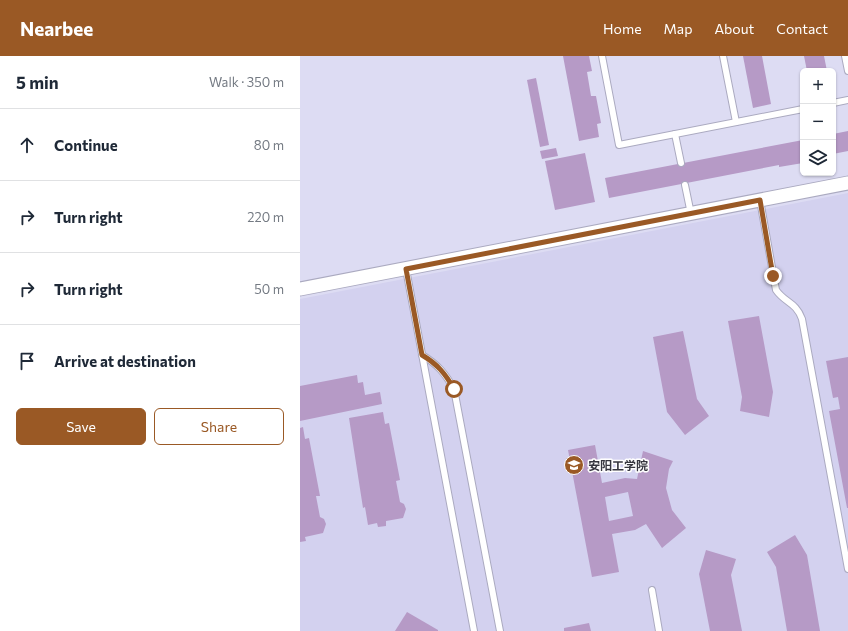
<!DOCTYPE html>
<html lang="en">
<head>
<meta charset="utf-8">
<style>
	body { margin:0; font-family:Commissioner,"Noto Sans SC",sans-serif; background:#f2f2f3; color:#1f2937 }
	.controls { position:absolute; right:12px; top:12px; display:grid; overflow:hidden; border-radius:6px; box-shadow:0 1px 3px #0004 }
	.controls button { width:36px; height:36px; display:grid; place-items:center; padding:0; border:0; border-bottom:1px solid #e0e1e3; background:#fff; color:#1f2937; font:20px sans-serif }
	.stop { position:absolute; width:12px; height:12px; margin:-9px; border:3px solid #9a5925; border-radius:50%; background:#fff }
	.stop.end { background:#9a5925; border-color:#fff; box-shadow:0 1px 4px #0008 }
	.list { margin:0; padding:0; list-style:none }
	h2 { display:flex; justify-content:space-between; align-items:center; height:52px; margin:0; padding:0 16px; font-size:17px }
	h2 small { font-size:13px; font-weight:400; color:#747a83 }
	.list li { display:grid; grid-template-columns:26px 1fr auto; gap:12px; align-items:center; box-sizing:border-box; height:72px; padding:0 16px; border-top:1px solid #e0e1e3 }
	.list b { display:block; font-size:15px; white-space:nowrap }
	.list em { font-size:13px; font-style:normal; color:#747a83 }
	.actions { display:flex; gap:8px; padding:12px 16px }
	.actions a { flex:1; padding:9px 0; border:1px solid #9a5925; border-radius:6px; text-align:center; font-size:14px; color:#9a5925 }
	.actions .main { background:#9a5925; color:#fff }
	.icon { flex:none; width:22px; height:22px; fill:none; stroke:currentColor; stroke-width:2; stroke-linecap:round; stroke-linejoin:round }
	.map { position:relative; flex:none; width:548px; height:575px; overflow:hidden }
	header { display:flex; align-items:center; gap:24px; box-sizing:border-box; height:56px; padding:0 20px; background:#9a5925; color:#fff }
	header strong { font-size:19px }
	nav { display:flex; gap:22px; margin-inline-start:auto; font-size:14px }
	main { display:flex }
	aside { flex:1; background:#fff }
	.map>svg:first-child { display:block }
	.built { fill:#d3d1ef }
	.building { fill:#b69ac6; fill-rule:evenodd }
	.lines { fill:none; stroke-linecap:round; stroke-linejoin:round }
	.service-casing { stroke:#abaac0; stroke-width:8 }
	.minor-casing { stroke:#abaac0; stroke-width:15 }
	.service { stroke:#fff; stroke-width:6 }
	.minor { stroke:#fff; stroke-width:13 }
	.route { stroke:#9a5925; stroke-width:5 }
	.labels { text-anchor:middle; dominant-baseline:central; stroke-width:3; stroke-linejoin:round; paint-order:stroke }
	.poi-label { font-size:12px; font-weight:bold; fill:#36363f; stroke:#fff; text-anchor:start }
</style>
</head>
<body>
<header>
<strong>Nearbee</strong>
<nav><a>Home</a><a>Map</a><a>About</a><a>Contact</a></nav>
</header>
<main>
<aside>
<h2>5 min<small>Walk · 350 m</small></h2>
<ul class="list">
<li><svg class="icon" aria-label="ahead" viewBox="0 0 24 24"><path d="M12 20V5M6 11l6-6 6 6"/></svg><div><b>Continue</b></div><em>80 m</em></li>
<li><svg class="icon" aria-label="right" viewBox="0 0 24 24"><path d="M7 20v-9h11M14 6l5 5-5 5"/></svg><div><b>Turn right</b></div><em>220 m</em></li>
<li><svg class="icon" aria-label="right" viewBox="0 0 24 24"><path d="M7 20v-9h11M14 6l5 5-5 5"/></svg><div><b>Turn right</b></div><em>50 m</em></li>
<li><svg class="icon" aria-label="arrive" viewBox="0 0 24 24"><path d="M6 21V4h12l-3 4 3 4H6"/></svg><div><b>Arrive at destination</b></div></li>
</ul>
<div class="actions"><a class="main">Save</a><a>Share</a></div>
</aside>
<div class="map">
<svg width="548" height="575" viewBox="0 0 548 575">
	<rect width="100%" height="100%" fill="#dddcf3"/>
	<polygon class="built" points="548,137 548,575 0,575 0,243"/>
	<g class="building">
		<polygon points="263,0 289,0 292,15 287,16 291,40 296,40 301,67 297,68 299,81 279,85"/>
		<polygon points="443,0 462,0 471,48 453,52"/>
		<polygon points="504,0 524,0 527,15 507,15"/>
		<polygon points="236,22 249,89 240,91 227,24"/>
		<polygon points="548,75 548,95 533,98 533,78"/>
		<polygon points="503,84 503,107 479,111 479,109 309,142 305,122"/>
		<polygon points="256,92 258,100 242,103 240,95"/>
		<polygon points="285,97 295,146 255,154 245,105"/>
		<polygon points="459,260 473,336 469,361 440,355 442,341 428,265"/>
		<polygon points="383,275 397,343 409,360 385,379 367,356 353,281"/>
		<polygon points="548,301 548,452 547,452 529,355 540,353 538,341 533,342 526,305"/>
		<polygon points="57,319 58,327 63,326 65,339 80,336 82,348 0,365 0,330"/>
		<polygon points="83,356 85,368 89,367 100,424 96,425 100,446 104,448 106,453 103,462 86,465 86,470 78,471 77,467 68,469 65,451 63,452 49,362"/>
		<polygon points="3,371 5,383 9,382 20,440 16,440 20,461 24,463 26,468 23,477 5,481 6,485 0,486 0,372"/>
		<path d="M295,389L302,427L325,422L337,423L343,395L373,405L369,413L366,432L372,454L386,472L362,492L346,468L335,474L312,478L319,516L292,521L268,394ZM328,436L333,460L309,465L305,441Z"/>
		<polygon points="495,479 507,499 520,575 487,575 476,511 467,496"/>
		<polygon points="406,494 436,503 431,519 442,575 410,575 399,518"/>
		<polygon points="107,556 138,574 138,575 95,575"/>
		<polygon points="289,567 291,575 264,575 264,572"/>
	</g>
	<g class="lines">
		<defs>
			<g id="service">
				<polyline points="302,0 319,89 503,53"/>
				<polyline points="423,0 436,66"/>
				<polyline points="545,0 548,15"/>
				<polyline points="533,47 548,44"/>
				<polyline points="375,78 381,107"/>
				<polyline points="385,129 391,158"/>
				<path d="M460,144L476,234C485,247 496,246 502,263L548,513"/>
				<polyline points="106,213 174,575"/>
				<path d="M122,299C137,308 145,317 154,333L200,575"/>
				<polyline points="352,534 359,575"/>
			</g>
			<polyline id="minor" points="0,233 548,127"/>
		</defs>
		<use href="#service" class="service-casing"/>
		<use href="#minor" class="minor-casing"/>
		<use href="#service" class="service"/>
		<use href="#minor" class="minor"/>
	</g>
	<g class="lines">
		<path class="route" d="M154,333C145,317 137,308 122,299L106,213L460,144L473,220"/>
	</g>
	<defs>
		<symbol id="university-disc" viewBox="-11 -11 22 22"><circle r="9.5" fill="#9a5925" stroke="#fff"/><path d="M0-5L7-2L0 1L-7-2ZM-4 1L0 2.5L4 1V4Q0 6-4 4Z" fill="#fff"/></symbol>
	</defs>
	<g fill-rule="evenodd">
		<use href="#university-disc" x="263" y="398" width="22" height="22"/>
	</g>
	<g class="labels">
		<g class="poi-label">
			<text x="288" y="409">安阳工学院</text>
		</g>
	</g>
</svg>
<div class="controls">
<button>+</button>
<button>−</button>
<button><svg class="icon" aria-label="layers" viewBox="0 0 24 24"><path d="M12 4l9 5-9 5-9-5zM3 14l9 5 9-5"/></svg></button>
</div>
<div class="stop" style="left:154px;top:333px"></div>
<div class="stop end" style="left:473px;top:220px"></div>
</div>
</main>
</body>
</html>
